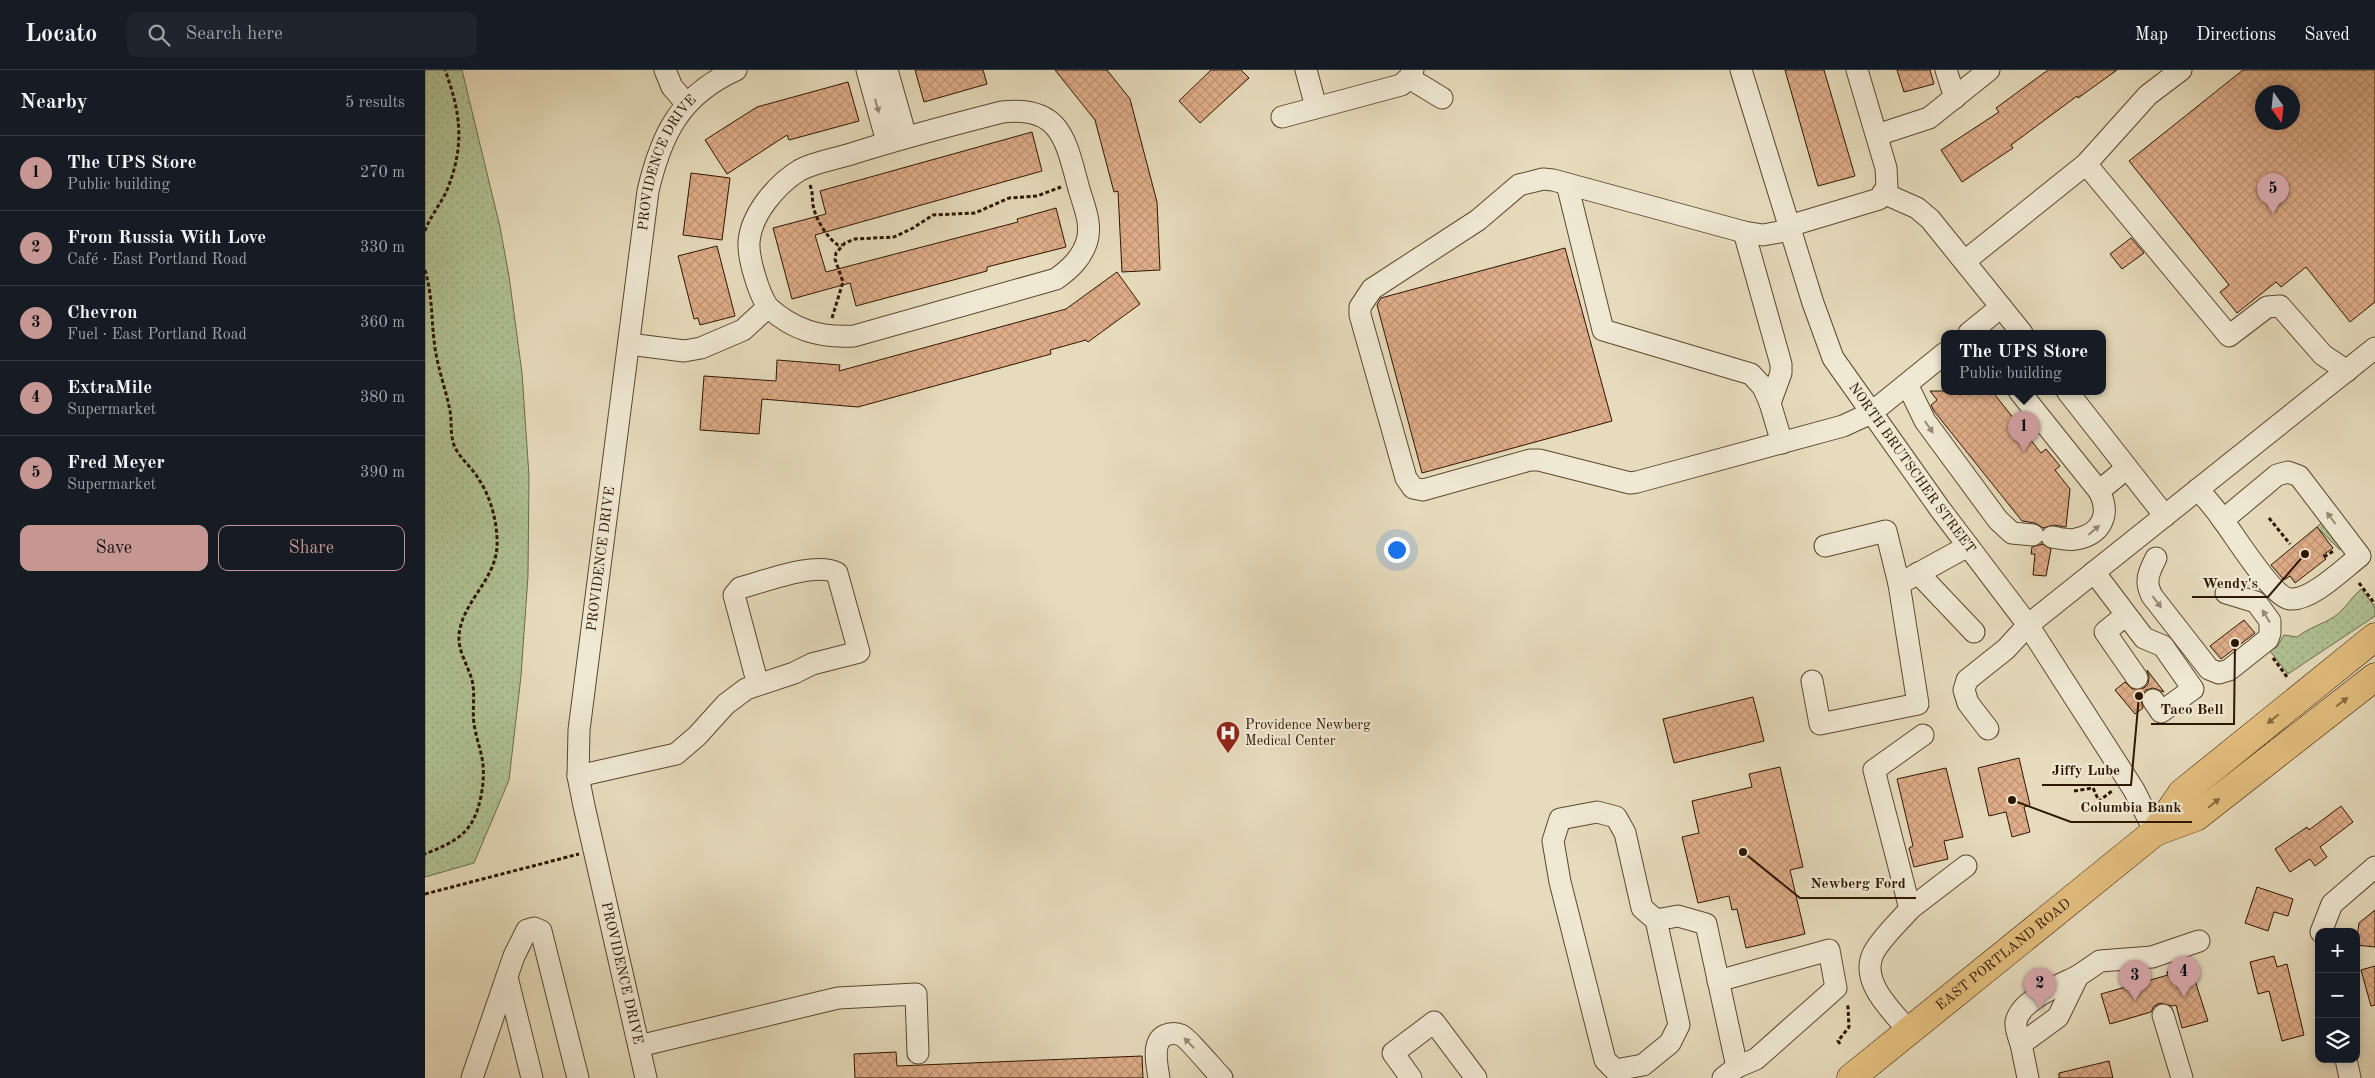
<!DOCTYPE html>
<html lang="en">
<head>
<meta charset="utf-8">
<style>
	body { margin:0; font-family:"Old Standard TT",serif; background:#20242c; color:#f1f3f6 }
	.controls { position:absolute; right:15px; bottom:15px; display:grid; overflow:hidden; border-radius:10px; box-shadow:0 2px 12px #0003 }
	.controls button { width:45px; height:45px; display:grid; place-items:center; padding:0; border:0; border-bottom:1px solid #363941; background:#171b24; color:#f1f3f6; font:25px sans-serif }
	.compass { position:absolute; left:1830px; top:15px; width:45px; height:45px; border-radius:50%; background:#171b24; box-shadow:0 2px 12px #0003; rotate:165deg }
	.you { position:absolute; left:971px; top:479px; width:18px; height:18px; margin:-12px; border:4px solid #fff; border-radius:50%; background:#1a73e8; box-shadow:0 0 0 8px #1a73e833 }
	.badge { display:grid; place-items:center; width:32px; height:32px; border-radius:50%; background:#c59692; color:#111; font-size:16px; font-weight:700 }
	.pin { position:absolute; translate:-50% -41px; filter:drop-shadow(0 1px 2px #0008) }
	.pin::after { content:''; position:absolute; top:26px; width:18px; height:15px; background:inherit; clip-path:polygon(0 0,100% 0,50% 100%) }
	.popup { position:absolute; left:1516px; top:260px; width:165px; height:65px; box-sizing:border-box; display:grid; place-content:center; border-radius:10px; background:#171b24; filter:drop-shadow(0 1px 4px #0005); font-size:16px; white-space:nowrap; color:#9ea1a6 }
	.popup b { font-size:19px; color:#f1f3f6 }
	.popup::after { content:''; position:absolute; left:50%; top:100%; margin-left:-10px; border:10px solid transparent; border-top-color:#171b24 }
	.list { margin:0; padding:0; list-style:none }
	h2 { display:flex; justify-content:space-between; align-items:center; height:65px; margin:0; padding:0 20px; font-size:21px }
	h2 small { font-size:16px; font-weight:400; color:#9ea1a6 }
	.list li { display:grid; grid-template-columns:32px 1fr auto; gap:15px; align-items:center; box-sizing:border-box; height:75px; padding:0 20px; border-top:1px solid #363941 }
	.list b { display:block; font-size:19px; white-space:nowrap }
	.list p { margin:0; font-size:16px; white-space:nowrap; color:#9ea1a6 }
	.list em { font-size:16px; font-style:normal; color:#9ea1a6 }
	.actions { display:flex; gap:10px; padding:15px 20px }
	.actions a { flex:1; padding:11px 0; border:1px solid #c59692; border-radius:10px; text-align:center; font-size:18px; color:#c59692 }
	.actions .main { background:#c59692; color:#111 }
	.icon { flex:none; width:28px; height:28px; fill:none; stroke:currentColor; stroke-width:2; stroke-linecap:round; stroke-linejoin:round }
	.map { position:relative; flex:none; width:1950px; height:1008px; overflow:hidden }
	header { display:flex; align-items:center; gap:30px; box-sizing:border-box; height:70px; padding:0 25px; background:#171b24; border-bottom:1px solid #363941 }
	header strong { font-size:24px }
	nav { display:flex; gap:28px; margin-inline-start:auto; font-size:18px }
	.search { width:350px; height:45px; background:#20242c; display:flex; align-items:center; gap:12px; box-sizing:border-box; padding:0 18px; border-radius:10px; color:#9ea1a6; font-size:19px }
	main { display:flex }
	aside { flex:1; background:#171b24 }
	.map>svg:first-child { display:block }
	.grass { fill:url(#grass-dots); stroke:#6f6c4a }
	.building { fill:url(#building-cross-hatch); stroke:#2e1600; fill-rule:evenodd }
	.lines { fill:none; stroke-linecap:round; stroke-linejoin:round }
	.minor-casing { stroke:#5c472f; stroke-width:23 }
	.highway-casing { stroke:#2e1600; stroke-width:29 }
	.path { stroke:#2e1600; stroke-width:3; stroke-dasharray:4 2.5; stroke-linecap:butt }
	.minor { stroke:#efe8d3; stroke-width:21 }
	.highway { stroke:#e3be7e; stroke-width:28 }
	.oneway { fill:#988a74 }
	.oneway2 { fill:#886a3f }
	.labels { text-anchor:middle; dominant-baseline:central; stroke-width:4.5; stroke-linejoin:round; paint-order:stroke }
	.street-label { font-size:14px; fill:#2e1600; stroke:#efe8d3 }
	.poi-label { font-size:14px; fill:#2e1600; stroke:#efe8d3; text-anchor:start }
	.leader { fill:none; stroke:#2e1600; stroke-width:2 }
	.callout-dot { fill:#2e1600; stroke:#efe8d3; stroke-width:2 }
	.callout-label { font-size:15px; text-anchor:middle; font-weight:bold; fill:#2e1600; stroke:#efe8d3; stroke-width:4.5; stroke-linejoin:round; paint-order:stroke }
</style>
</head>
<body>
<header>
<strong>Locato</strong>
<div class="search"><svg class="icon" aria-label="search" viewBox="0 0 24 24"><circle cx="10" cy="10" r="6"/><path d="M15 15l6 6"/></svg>Search here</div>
<nav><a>Map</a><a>Directions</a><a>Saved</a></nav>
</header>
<main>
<aside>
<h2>Nearby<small>5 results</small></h2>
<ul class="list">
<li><span class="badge">1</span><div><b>The UPS Store</b><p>Public building</p></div><em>270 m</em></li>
<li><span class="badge">2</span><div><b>From Russia With Love</b><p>Café · East Portland Road</p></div><em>330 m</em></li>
<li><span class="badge">3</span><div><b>Chevron</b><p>Fuel · East Portland Road</p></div><em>360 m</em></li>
<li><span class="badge">4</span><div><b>ExtraMile</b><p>Supermarket</p></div><em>380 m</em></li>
<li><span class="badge">5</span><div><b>Fred Meyer</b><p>Supermarket</p></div><em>390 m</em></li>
</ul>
<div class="actions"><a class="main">Save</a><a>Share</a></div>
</aside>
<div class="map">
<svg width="1950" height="1008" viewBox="0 0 1950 1008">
	<defs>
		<pattern id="grass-dots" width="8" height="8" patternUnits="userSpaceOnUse" patternTransform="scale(1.25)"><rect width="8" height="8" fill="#b0c194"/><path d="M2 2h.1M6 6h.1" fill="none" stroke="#98a57e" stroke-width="1.8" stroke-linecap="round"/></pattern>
		<pattern id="building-cross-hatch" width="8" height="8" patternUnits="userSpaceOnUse" patternTransform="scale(1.25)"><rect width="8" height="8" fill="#dfad89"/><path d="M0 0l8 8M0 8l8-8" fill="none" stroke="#c09474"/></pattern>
	</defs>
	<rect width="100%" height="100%" fill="#e6dbbc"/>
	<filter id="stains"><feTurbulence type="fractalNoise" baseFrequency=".004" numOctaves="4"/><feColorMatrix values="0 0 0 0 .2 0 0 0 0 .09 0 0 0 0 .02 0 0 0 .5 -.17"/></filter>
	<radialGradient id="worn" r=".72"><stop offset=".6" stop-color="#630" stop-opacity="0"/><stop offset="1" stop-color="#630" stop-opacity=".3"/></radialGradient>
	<g class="grass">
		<polygon points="0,0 37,0 75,157 84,206 97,303 104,406 103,506 96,606 84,710 49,793 0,807"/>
		<polygon points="1898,451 1916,476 1915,480 1892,457"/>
		<path d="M1936,519L1950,537V546L1863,604L1845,581L1852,577L1859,565L1872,567C1886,556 1903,553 1914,543C1922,536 1928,526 1936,519Z"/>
	</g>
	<g class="building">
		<polygon points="490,0 558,0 562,14 499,32"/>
		<polygon points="630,0 682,0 705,29 732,132 735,200 697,202 693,121 689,122 670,50"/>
		<polygon points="786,0 816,0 824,8 775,53 754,31"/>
		<polygon points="1360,0 1399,0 1430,106 1393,116"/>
		<polygon points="1472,0 1505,0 1509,14 1479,22"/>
		<polygon points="1623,0 1692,0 1653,28 1652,26 1586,75 1588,78 1537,112 1516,80 1574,42 1571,38"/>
		<path d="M1818,0H1950V232L1925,252L1881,197L1856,217L1851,212L1812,243L1795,222L1804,215L1704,91ZM1838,22H1868V52H1838Z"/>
		<polygon points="423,12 434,51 364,70 362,65 302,104 280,70 332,37"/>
		<polygon points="607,62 617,101 390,165 401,202 593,152 592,149 631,138 641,177 562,197 562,201 431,236 425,213 367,229 348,158 401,144 395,121"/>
		<polygon points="266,103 305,108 297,170 258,165"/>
		<polygon points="1706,168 1719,183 1697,199 1685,184"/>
		<polygon points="292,176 310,246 275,255 273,248 269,249 253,186"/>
		<polygon points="1140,178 1187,351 997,403 952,235 956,228"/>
		<polygon points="692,202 715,234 663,272 661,270 625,280 626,284 433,337 337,329 334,364 275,360 279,306 351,311 352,290 415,295 414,301 641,239"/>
		<polygon points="1505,321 1567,321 1616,383 1621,379 1635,396 1630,400 1645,419 1641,457 1629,455 1618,458 1610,453 1597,451 1509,341 1506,335 1512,330"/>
		<polygon points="1892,457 1908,478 1898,485 1901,489 1870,513 1865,506 1859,510 1846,495"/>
		<polygon points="1617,474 1626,479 1621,506 1608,505 1610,484 1606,484 1607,477"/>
		<polygon points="1819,550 1830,563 1796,589 1785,576"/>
		<polygon points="1722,600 1739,622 1728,618 1721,620 1716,630 1718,638 1710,644 1690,620 1700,612 1707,619 1719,618 1723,614 1724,607"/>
		<polygon points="1328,627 1339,671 1249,693 1238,649"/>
		<polygon points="1594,688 1605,735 1599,737 1605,762 1587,767 1581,742 1564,746 1553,698"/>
		<polygon points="1355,697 1378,797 1365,800 1380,864 1321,878 1312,839 1307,840 1304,826 1273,833 1257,767 1274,763 1267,731 1327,717 1324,704"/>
		<polygon points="1521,698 1538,767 1519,771 1523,789 1489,797 1484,778 1488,776 1472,709"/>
		<polygon points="1916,736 1928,752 1895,777 1902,787 1890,796 1885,789 1865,802 1850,779 1882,757 1884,760"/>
		<polygon points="1832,817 1868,829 1863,846 1849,842 1843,861 1820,853"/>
		<polygon points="1950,840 1950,877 1931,875 1934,853"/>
		<polygon points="1849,886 1852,897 1862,894 1879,965 1857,971 1844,921 1833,924 1825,892"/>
		<polygon points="1765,895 1783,951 1757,958 1751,935 1747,936 1735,933 1729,936 1726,942 1685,954 1676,924 1743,905 1742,902"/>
		<polygon points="1950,896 1950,935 1946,936 1936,900"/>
		<polygon points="471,982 472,996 717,986 718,1008 430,1008 429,984"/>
		<polygon points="1684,991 1688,1008 1634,1008 1634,1003"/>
	</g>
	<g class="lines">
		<defs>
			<g id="minor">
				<polyline points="240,0 247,17 262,34"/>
				<polyline points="442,0 462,72"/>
				<polyline points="462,0 481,67"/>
				<polyline points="881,0 891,37"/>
				<path id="s1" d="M1316,0L1388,233L1408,288L1515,439L1603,555L1709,720L1730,762"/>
				<polyline points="1521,0 1530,28"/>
				<polyline points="984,8 1017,28"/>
				<polyline points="857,47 976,15 984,8 988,0"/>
				<polyline points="1452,65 1504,48 1564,0"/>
				<polyline points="1661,94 1723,25 1756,0"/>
				<polyline points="1142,114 1178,260 1326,304 1338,317 1345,333"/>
				<polyline points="1458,123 1492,138 1505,149 1597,263"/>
				<polyline points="1364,156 1454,129 1462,117 1461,98 1432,0"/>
				<polyline points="1365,160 1338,165 1319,162 1128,110 1118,109 1094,115 1053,150 947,219 935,237 935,245 981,408 988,418 998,420 1105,390 1114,390 1205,413 1212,412 1418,356 1446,343 1520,283"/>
				<polyline points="1319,162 1356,294 1356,303 1345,333 1357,373"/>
				<polyline points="1540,191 1661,94 1804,266 1842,237 1855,236 1898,285 1922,301"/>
				<polyline points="1544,263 1576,237"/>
				<path d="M204,274L259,281L276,278L318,260L343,237C334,224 323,189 324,172C326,144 352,114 375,100C390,92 410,89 426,84C476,68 526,55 577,42C637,35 641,72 654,119C659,136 667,154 662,171C657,188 645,199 631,209L429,266C395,268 368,260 343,237"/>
				<polyline points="1482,314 1500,351 1573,450 1587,463 1608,465"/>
				<path d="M1594,321L1674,421C1686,444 1677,464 1651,469C1644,471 1634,468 1627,467"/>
				<polyline points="1642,321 1740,446"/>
				<path d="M1773,419C1781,429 1790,438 1797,449C1809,464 1847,527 1865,529C1886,531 1918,499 1935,486L1874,406L1863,402L1852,405L1798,450"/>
				<polyline points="1674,421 1702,398"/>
				<polyline points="1400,476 1461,461 1474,514"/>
				<path d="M1731,488C1724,502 1719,511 1727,526L1784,599L1794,603L1804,600L1843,569L1845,563V551L1831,532L1801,523"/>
				<polyline points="1669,502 1719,568 1738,576 1768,619 1736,642 1728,630"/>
				<polyline points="1493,503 1549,562"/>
				<polyline points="1701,545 1680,562 1712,608"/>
				<polyline points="1387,611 1395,654 1493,634 1474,514 1543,476"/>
				<polyline points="1563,659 1543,633 1539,620 1542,610 1581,579 1603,555 1950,278"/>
				<path d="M153,706L251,684L272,666L301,634L321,619L369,603L387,594L434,582L412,503C391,491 338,512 315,518L309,525L333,615"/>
				<polyline points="1485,839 1541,796"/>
				<polyline points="1231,850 1254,955 1245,973 1218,995 1190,1000 1180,990 1135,812 1128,771 1135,749 1172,742 1191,747 1200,763 1217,838 1231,850 1253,846 1281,854 1312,997 1298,1008"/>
				<polyline points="1896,862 1907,834 1950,797"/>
				<polyline points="82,907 107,1008"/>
				<polyline points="1293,911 1404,880 1411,918 1331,989 1312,997"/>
				<polyline points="1738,945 1757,1008"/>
				<path d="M1483,960C1467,941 1435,912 1448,884C1455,869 1474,852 1485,839L1449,700L1498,665"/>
				<path d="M1596,974C1594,968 1590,958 1591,952C1595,930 1635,915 1653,906"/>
				<polyline points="214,976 413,928 491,924 493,983"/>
				<polyline points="1921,989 1925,1008"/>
				<polyline points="47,1008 89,886 102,860 109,858 116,861 153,1008"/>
				<path id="s2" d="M221,1008L159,736L153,706L154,660L223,121C236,65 255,25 311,0"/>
				<path d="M734,1008C732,995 726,971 741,965C745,963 752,963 756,965C763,968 790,1001 797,1008"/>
				<polyline points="986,1008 968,983 1009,952 1051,1008"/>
				<polyline points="1603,1008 1596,974 1633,947 1653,906 1675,891 1727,887 1774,871"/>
			</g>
			<g id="highway">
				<polyline points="1730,762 1771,747 1950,607"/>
				<path id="s3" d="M1426,1008L1730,762L1757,723L1950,567"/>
			</g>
		</defs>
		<use href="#minor" class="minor-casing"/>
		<use href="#highway" class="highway-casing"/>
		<g class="path">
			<path d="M385,115C388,123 387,128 388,135C390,148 402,168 413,175H417"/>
			<path d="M0,161C5,146 16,134 22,120C40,76 36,43 20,0"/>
			<path d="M0,200C8,227 6,251 10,278C13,299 21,320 25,341C27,352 25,364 29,375C34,388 46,396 53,408C66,427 73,454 72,477C70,511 36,533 34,566C33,581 43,596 47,610C51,626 46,643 50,659C52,671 57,683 58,695C59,706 58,716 56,726C49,762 33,771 0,784"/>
			<polyline points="407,248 418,212 410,189 411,183 420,173 430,169 469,167 488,158 508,145 550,143 584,128 612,126 636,117"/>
			<polyline points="1844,448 1865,474"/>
			<polyline points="1899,487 1910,480"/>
			<polyline points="1934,513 1950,534"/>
			<polyline points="1848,588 1862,607"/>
			<polyline points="1649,721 1668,718 1674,731 1687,721"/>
			<polyline points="0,824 154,784"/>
			<polyline points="1415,974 1413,971 1424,957 1423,937 1421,934"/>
		</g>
		<use href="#minor" class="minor"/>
		<use href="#highway" class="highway"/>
	</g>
	<defs><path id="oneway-solid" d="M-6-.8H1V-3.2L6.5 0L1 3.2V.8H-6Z" transform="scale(1.25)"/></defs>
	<g class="oneway">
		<use href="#oneway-solid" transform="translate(452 36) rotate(74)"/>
		<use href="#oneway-solid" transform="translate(1504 357) rotate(55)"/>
		<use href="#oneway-solid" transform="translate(1906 448) rotate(-127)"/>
		<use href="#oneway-solid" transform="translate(1669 460) rotate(-41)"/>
		<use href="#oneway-solid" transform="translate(1732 532) rotate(52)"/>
		<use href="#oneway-solid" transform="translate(1841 546) rotate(-121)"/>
		<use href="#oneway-solid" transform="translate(764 973) rotate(-134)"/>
	</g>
	<g class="oneway2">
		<use href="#oneway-solid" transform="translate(1917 632) rotate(-37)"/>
		<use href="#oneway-solid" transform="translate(1848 649) rotate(141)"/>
		<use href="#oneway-solid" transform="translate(1789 733) rotate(-39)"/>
	</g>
	<defs>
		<symbol id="hospital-pin" viewBox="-11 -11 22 30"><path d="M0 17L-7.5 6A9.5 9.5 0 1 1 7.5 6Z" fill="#8f2418" stroke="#efe8d3"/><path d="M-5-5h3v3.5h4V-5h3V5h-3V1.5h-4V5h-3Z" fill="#fff"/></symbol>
	</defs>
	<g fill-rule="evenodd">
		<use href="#hospital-pin" x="789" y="649" width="28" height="38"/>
	</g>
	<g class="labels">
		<g class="street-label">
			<text stroke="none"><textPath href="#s2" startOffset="932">PROVIDENCE DRIVE</textPath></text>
			<text stroke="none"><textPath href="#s1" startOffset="438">NORTH BRUTSCHER STREET</textPath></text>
			<text stroke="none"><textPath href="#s2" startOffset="528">PROVIDENCE DRIVE</textPath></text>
			<text stroke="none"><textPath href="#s3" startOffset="196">EAST PORTLAND ROAD</textPath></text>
			<text transform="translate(197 903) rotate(77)">PROVIDENCE DRIVE</text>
		</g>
		<g class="poi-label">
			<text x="820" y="655">Providence Newberg<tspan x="820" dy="16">Medical Center</tspan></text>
		</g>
	</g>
	<path class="leader" d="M1880 484L1843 527H1767M1810 573L1809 654H1726M1714 626L1706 715H1617M1587 730L1646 752H1767M1318 782L1375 828H1491"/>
	<g class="callout-dot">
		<circle cx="1880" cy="484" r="5"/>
		<circle cx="1810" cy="573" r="5"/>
		<circle cx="1714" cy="626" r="5"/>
		<circle cx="1587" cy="730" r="5"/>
		<circle cx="1318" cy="782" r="5"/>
	</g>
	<g class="callout-label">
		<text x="1805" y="518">Wendy's</text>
		<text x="1767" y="644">Taco Bell</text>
		<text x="1661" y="705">Jiffy Lube</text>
		<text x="1706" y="742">Columbia Bank</text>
		<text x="1433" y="818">Newberg Ford</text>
	</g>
	<rect width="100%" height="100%" filter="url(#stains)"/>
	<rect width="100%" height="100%" fill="url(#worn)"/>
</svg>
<div class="controls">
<button>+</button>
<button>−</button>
<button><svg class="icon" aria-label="layers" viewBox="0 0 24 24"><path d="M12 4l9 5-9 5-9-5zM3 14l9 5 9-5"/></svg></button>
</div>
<svg class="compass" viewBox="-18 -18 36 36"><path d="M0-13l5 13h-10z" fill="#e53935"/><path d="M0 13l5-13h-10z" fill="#9ea1a6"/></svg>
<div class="you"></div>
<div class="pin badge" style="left:1599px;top:382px">1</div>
<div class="popup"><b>The UPS Store</b>Public building</div>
<div class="pin badge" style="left:1615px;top:939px">2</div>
<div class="pin badge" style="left:1710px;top:931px">3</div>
<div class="pin badge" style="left:1759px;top:927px">4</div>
<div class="pin badge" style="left:1848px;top:144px">5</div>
</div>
</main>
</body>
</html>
